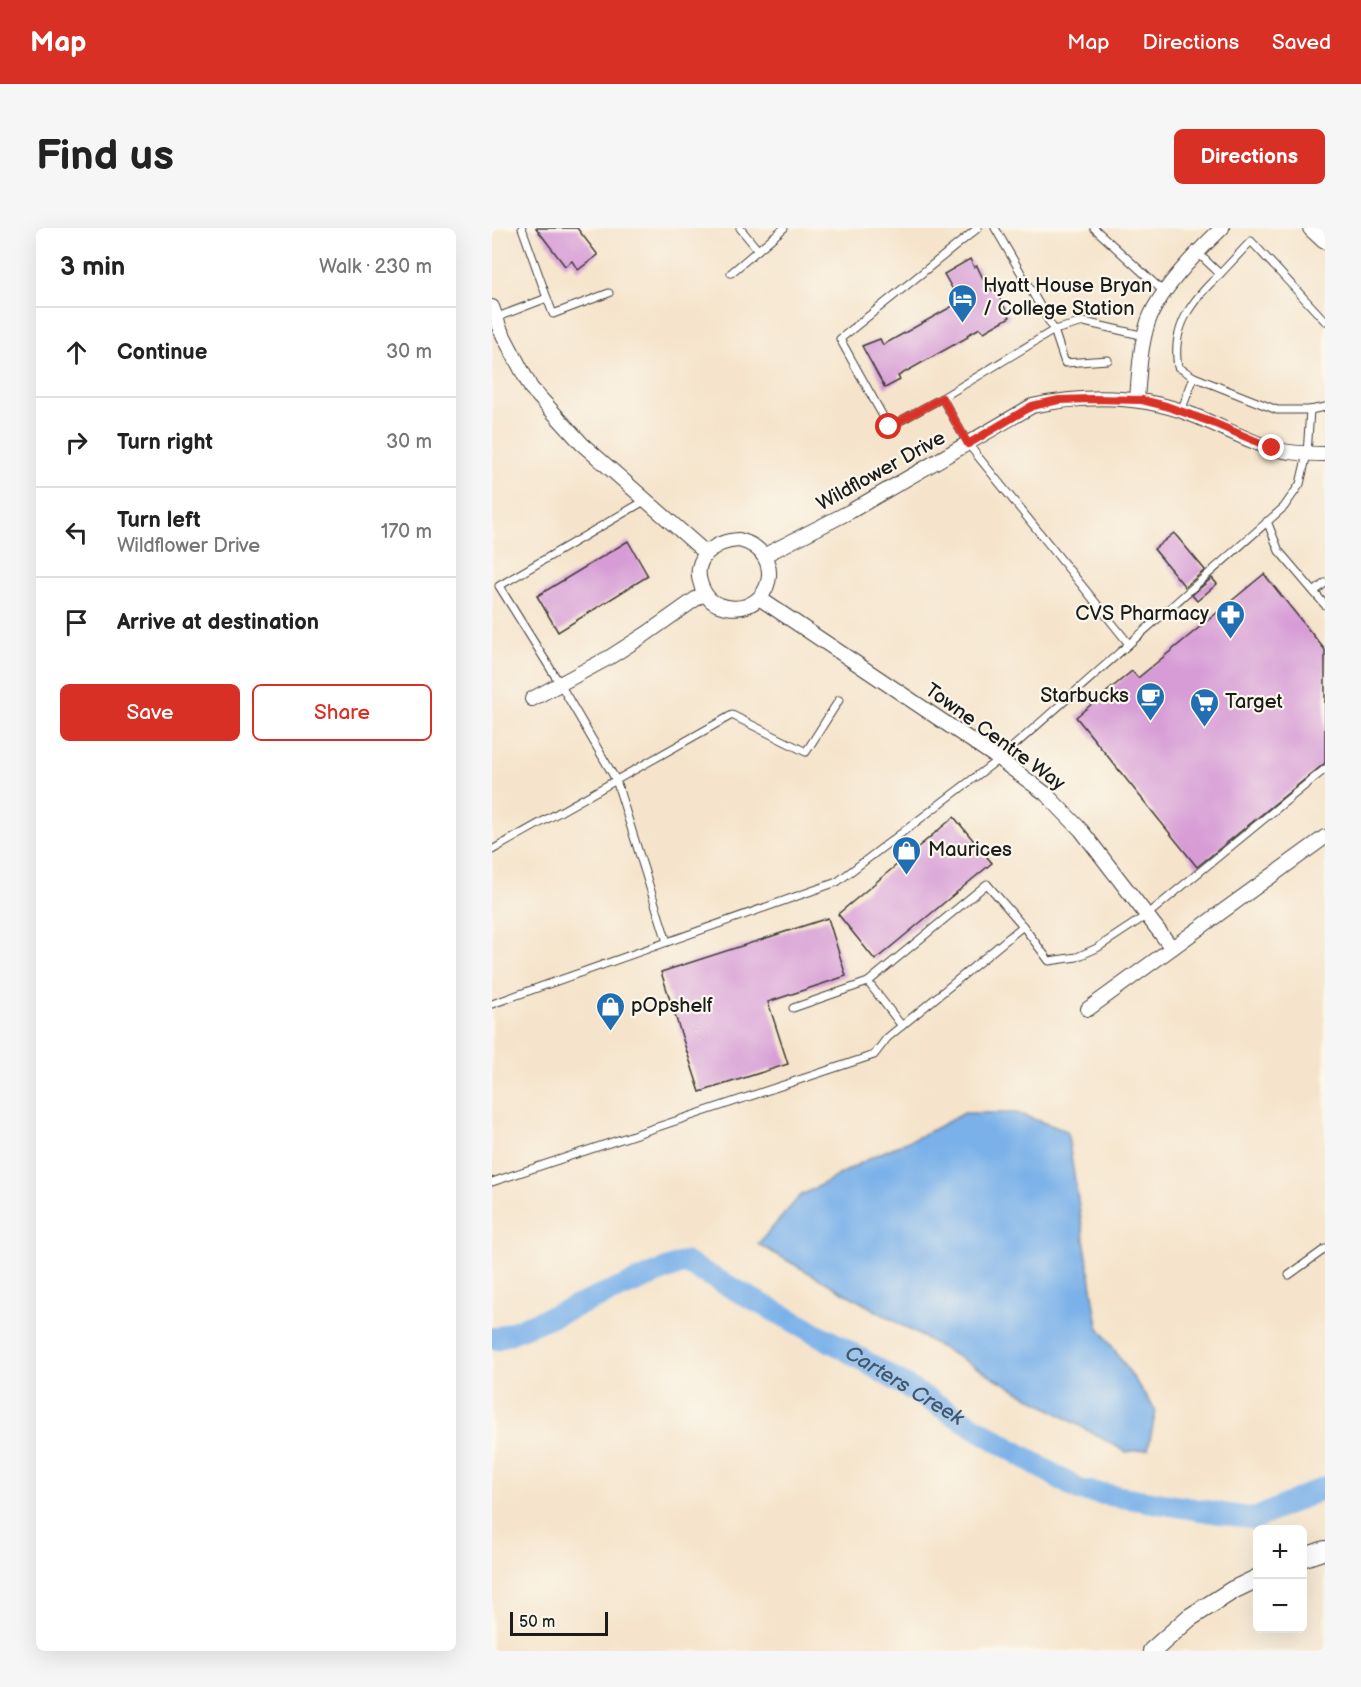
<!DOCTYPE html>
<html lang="en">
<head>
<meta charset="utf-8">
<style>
	body { margin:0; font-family:"Balsamiq Sans",sans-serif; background:#f6f6f6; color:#222 }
	.controls { position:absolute; right:18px; bottom:18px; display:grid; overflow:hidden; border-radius:9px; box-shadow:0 6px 24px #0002 }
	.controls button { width:54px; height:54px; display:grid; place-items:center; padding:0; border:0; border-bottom:2px solid #e0e0e0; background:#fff; color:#222; font:30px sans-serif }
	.scale { position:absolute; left:18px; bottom:15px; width:98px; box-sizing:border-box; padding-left:6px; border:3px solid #1c1c1c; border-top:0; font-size:16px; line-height:21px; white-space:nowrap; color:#1c1c1c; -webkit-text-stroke:4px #fbf7ec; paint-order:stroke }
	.stop { position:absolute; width:18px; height:18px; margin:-14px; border:4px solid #d93025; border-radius:50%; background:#fff }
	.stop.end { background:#d93025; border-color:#fff; box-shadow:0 2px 6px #0008 }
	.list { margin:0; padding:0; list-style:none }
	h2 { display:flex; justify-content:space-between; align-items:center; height:78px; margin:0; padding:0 24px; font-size:26px }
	h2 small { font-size:20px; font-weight:400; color:#767676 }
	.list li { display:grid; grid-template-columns:39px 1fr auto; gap:18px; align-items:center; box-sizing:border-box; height:90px; padding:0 24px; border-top:2px solid #e0e0e0 }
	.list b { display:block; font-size:22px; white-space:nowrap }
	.list p { margin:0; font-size:20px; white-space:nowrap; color:#767676 }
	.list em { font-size:20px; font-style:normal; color:#767676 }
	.actions { display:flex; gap:12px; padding:18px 24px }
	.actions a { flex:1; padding:14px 0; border:2px solid #d93025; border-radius:9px; text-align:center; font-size:21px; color:#d93025 }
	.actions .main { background:#d93025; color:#fff }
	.icon { flex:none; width:33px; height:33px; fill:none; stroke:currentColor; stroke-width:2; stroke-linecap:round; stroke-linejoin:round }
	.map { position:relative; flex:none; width:833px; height:1423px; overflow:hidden; border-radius:9px }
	header { display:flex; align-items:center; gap:36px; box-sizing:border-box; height:84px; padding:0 30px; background:#d93025; color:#fff }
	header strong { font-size:28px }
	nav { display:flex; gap:33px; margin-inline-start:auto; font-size:21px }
	.intro { display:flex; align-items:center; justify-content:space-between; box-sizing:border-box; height:144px; padding:0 36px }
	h1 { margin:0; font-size:42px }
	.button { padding:15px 27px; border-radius:9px; background:#d93025; color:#fff; font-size:21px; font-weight:700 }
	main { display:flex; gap:36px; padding:0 36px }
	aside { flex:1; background:#fff; border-radius:9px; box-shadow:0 6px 24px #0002 }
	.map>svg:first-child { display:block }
	.water { fill:#7ab1e9; stroke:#4b6682; stroke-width:1.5 }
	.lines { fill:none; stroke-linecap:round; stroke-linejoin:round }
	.river { stroke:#7ab1e9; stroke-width:22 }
	.building { fill:#d79cd6 }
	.lane-casing { stroke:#3d3a36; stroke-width:9 }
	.street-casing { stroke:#3d3a36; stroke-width:16 }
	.secondary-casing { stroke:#3d3a36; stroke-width:20 }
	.lane { stroke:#fff; stroke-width:7 }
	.street { stroke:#fff; stroke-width:14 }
	.secondary { stroke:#fff; stroke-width:18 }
	.route { stroke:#d93025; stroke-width:8 }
	.labels { text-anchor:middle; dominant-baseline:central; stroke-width:4.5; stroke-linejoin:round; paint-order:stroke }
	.poi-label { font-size:20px; fill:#1c1c1c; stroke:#fbf7ec; text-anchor:start }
	.street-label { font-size:20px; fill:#1c1c1c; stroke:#fbf7ec }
	.water-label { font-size:21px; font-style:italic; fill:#42586e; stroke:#fbf7ec }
</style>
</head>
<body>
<header>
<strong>Map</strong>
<nav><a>Map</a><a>Directions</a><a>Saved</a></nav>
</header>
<div class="intro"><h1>Find us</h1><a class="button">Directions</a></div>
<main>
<aside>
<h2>3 min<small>Walk · 230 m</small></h2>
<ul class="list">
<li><svg class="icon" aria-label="ahead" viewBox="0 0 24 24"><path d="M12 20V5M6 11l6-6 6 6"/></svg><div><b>Continue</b></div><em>30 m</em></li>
<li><svg class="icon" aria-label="right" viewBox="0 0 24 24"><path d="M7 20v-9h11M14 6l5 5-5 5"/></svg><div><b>Turn right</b></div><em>30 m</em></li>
<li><svg class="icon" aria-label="left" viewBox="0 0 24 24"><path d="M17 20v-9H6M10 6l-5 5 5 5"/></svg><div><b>Turn left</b><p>Wildflower Drive</p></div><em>170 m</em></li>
<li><svg class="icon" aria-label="arrive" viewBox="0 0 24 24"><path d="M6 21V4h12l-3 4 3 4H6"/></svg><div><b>Arrive at destination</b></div></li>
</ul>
<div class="actions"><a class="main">Save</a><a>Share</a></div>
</aside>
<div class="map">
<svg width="833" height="1423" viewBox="0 0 833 1423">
	<rect width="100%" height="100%" fill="#fbf7ec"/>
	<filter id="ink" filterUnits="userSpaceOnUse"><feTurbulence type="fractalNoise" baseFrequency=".0167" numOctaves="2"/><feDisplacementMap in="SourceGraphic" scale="12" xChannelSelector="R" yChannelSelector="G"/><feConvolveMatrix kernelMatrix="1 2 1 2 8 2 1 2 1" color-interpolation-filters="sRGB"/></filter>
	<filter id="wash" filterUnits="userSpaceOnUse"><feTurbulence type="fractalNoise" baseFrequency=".008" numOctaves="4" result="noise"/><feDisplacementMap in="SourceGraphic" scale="24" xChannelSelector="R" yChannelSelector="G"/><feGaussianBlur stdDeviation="1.35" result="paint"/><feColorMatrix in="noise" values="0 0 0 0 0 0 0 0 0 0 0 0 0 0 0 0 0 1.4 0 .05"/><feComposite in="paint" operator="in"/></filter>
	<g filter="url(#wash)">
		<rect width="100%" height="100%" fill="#f5e4cb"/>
		<polygon class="water" points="472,885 525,885 575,903 606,1098 664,1183 656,1221 634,1224 266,1016 308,968 382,928 433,906"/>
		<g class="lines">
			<path class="river" id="s1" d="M0,1110L4,1111L192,1034L349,1119L587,1262L763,1291L833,1259"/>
		</g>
		<g id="blocks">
			<g class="building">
				<polygon points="44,0 85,0 106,27 86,42 80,33 73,38"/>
				<polygon points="478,31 482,39 485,38 495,59 497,58 500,63 503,62 518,89 492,104 488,100 475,107 476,109 406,148 408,152 393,160 370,118 388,111 391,117 468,74 452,46"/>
				<polygon points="682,305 713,342 693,359 662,321"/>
				<polygon points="136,313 156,348 66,404 45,368"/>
				<polygon points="772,346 833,422 833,535 705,639 584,489 640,443 646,450"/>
				<polygon points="720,350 725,356 705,373 700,367"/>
				<polygon points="462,589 500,635 383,732 346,686"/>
				<polygon points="336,690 354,748 276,774 296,836 208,864 169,744"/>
			</g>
		</g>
	</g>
	<g filter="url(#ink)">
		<use href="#blocks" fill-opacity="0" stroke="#3d3a36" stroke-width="1.5"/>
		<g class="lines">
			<defs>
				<g id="lane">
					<polyline points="30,0 55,70"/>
					<polyline points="248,0 266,22 292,0"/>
					<polyline points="503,0 562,102 592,94 653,108"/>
					<polyline points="602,0 673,65"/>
					<polyline points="706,25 728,46 759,13 833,93"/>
					<polyline points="239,45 266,22"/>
					<polyline points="3,90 55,70 61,86 117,65"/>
					<polyline points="616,132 573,135 562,102 450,170 476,216 637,416"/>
					<polyline points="702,149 785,182 818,182"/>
					<polyline points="450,170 397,199 348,111 486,0"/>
					<path d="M689,183L702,149L686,139C679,99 700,72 728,46"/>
					<polyline points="154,272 7,358 68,456 124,552 175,714"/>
					<polyline points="775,293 787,323 833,377"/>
					<polyline points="822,364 833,355"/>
					<polyline points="0,622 240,487 314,524 347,472"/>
					<polyline points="376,754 410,798"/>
					<polyline points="0,776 345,654 507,531 792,279 808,256 815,226 818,182 833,179"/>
					<polyline points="301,780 376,754 495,656 531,698"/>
					<polyline points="0,954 382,827 395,810 531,698 557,733 585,729 605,720 655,687 833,541"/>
					<polyline points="797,1047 833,1021"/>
				</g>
				<g id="street">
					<polyline points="0,79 8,101 39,160 90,216 214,325"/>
					<path d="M645,172C647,146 648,119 656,94C666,64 707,22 730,0"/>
					<path d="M247,312C296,324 280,387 235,379C221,377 214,370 209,357C199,330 223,313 247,312Z"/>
					<path d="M273,327L359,283L540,178C592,167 648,167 698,186C725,196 751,211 779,220C795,225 815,226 833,226"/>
					<polyline points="267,370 507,531 554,566 589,602 680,720"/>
					<polyline points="40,471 118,429 154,406 212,365"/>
					<polyline points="596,781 833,609"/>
				</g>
				<g id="secondary">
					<polyline points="820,0 833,12"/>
					<polyline points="810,1330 833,1322"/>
					<polyline points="660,1423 697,1390 741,1362 766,1350"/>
				</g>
			</defs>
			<use href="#lane" class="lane-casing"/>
			<use href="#street" class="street-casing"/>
			<use href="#secondary" class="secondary-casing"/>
			<use href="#lane" class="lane"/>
			<use href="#street" class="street"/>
			<use href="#secondary" class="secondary"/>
		</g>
	</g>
	<g class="lines" filter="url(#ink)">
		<polyline class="route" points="397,199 450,170 476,216 540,178 567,172 599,171 650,172 674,178 719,194 780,220"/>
	</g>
	<defs>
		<symbol id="hotel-pin" viewBox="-11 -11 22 30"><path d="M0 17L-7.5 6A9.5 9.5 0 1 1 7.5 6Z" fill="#1f6fb2" stroke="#fbf7ec"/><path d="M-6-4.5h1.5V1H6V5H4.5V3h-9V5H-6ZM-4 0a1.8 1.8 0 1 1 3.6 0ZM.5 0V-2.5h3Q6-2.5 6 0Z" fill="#fff"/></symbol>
		<symbol id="pharmacy-pin" viewBox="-11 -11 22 30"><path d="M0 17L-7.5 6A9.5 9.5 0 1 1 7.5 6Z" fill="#1f6fb2" stroke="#fbf7ec"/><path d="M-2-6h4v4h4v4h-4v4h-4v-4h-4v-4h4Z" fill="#fff"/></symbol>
		<symbol id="cafe-pin" viewBox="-11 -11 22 30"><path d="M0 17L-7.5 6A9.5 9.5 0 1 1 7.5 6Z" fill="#1f6fb2" stroke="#fbf7ec"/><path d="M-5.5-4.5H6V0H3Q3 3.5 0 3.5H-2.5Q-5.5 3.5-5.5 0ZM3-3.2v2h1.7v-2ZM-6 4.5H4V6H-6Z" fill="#fff"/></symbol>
		<symbol id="supermarket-pin" viewBox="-11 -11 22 30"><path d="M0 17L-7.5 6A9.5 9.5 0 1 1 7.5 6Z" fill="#1f6fb2" stroke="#fbf7ec"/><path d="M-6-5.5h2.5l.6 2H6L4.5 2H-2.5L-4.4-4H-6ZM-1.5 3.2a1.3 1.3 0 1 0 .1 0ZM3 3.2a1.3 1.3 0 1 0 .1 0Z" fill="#fff"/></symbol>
		<symbol id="shop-pin" viewBox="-11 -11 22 30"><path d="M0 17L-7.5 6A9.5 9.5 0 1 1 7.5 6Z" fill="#1f6fb2" stroke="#fbf7ec"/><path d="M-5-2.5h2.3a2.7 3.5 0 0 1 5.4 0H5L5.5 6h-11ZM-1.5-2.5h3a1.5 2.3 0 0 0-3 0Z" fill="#fff"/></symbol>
	</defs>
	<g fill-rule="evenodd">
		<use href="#hotel-pin" x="454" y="54" width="33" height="45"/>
		<use href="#pharmacy-pin" x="722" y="370" width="33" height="45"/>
		<use href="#cafe-pin" x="642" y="452" width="33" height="45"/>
		<use href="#supermarket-pin" x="696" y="458" width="33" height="45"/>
		<use href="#shop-pin" x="398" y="606" width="33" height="45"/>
		<use href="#shop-pin" x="102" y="762" width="33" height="45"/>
	</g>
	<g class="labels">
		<g class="poi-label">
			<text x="491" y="58">Hyatt House Bryan<tspan x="491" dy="23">/ College Station</tspan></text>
			<text x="717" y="386" text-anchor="end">CVS Pharmacy</text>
			<text x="637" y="468" text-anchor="end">Starbucks</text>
			<text x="733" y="474">Target</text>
			<text x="436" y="622">Maurices</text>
			<text x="139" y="778">pOpshelf</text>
		</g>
		<g class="street-label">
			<text transform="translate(389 243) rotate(-29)">Wildflower Drive</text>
			<text transform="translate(503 509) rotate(36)">Towne Centre Way</text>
		</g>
		<g class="water-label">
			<text stroke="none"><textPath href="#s1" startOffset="460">Carters Creek</textPath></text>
		</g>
	</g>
</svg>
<div class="controls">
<button>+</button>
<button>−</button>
</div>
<div class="scale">50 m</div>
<div class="stop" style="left:397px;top:199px"></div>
<div class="stop end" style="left:780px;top:220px"></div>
</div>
</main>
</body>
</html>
